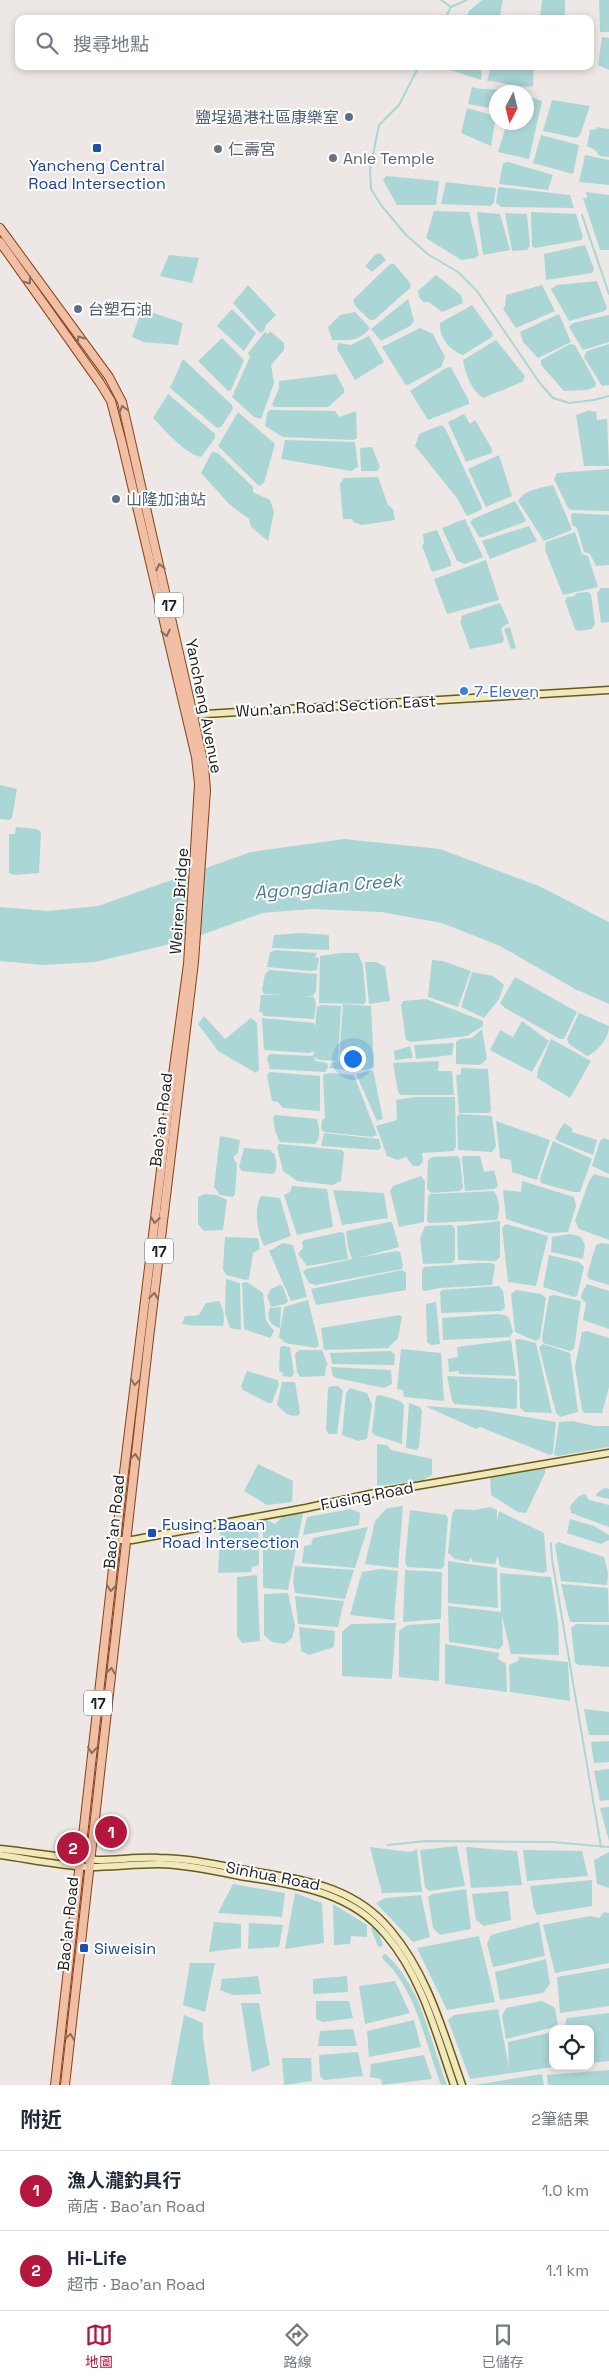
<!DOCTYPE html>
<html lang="zh-TW">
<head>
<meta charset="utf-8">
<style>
	body { margin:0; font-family:"Space Grotesk","Noto Sans TC",sans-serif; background:#f6f6f7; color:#1f2937 }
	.controls { position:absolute; right:15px; bottom:15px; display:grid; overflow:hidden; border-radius:10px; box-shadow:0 2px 8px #0003 }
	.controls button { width:45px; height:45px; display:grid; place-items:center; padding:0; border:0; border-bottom:1px solid #e0e1e3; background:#fff; color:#1f2937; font:25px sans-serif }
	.compass { position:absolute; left:489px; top:85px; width:45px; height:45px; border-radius:50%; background:#fff; box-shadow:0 2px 8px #0003; rotate:187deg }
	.you { position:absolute; left:352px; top:1058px; width:18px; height:18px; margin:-12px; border:4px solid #fff; border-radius:50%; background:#1a73e8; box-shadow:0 0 0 8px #1a73e833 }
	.badge { display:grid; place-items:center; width:32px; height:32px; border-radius:50%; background:#b4173e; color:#fff; font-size:16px; font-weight:700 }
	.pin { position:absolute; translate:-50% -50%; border:2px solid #fff; box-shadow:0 1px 5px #0006 }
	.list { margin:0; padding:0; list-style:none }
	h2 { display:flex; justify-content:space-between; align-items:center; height:65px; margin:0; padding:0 20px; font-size:21px }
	h2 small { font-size:16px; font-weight:400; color:#747a83 }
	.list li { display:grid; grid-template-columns:32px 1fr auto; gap:15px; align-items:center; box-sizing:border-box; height:80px; padding:0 20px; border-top:1px solid #e0e1e3 }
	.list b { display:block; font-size:19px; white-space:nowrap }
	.list p { margin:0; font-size:16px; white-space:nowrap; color:#747a83 }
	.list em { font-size:16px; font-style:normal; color:#747a83 }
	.icon { flex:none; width:28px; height:28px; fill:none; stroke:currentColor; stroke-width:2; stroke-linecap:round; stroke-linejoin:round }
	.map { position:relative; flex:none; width:609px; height:2085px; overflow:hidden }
	.search { position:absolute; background:#fff; box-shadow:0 2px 8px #0003; left:15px; right:15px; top:15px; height:55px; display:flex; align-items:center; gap:12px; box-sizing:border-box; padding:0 18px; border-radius:10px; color:#747a83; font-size:19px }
	.sheet { height:225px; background:#fff }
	nav { display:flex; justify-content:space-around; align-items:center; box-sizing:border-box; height:70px; border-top:1px solid #e0e1e3; background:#fff; font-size:14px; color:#747a83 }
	nav a { display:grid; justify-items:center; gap:2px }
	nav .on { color:#b4173e }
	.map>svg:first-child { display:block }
	.water { fill:#aad6d5 }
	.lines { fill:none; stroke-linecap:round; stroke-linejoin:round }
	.stream { stroke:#aad6d5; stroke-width:2 }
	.canal { stroke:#aad6d5; stroke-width:5.5 }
	.secondary-casing { stroke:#685c11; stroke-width:9 }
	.primary-casing { stroke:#864211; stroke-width:10 }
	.secondary { stroke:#f2e8be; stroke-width:6 }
	.primary { stroke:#f1bea6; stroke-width:8 }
	.oneway { stroke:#886e62 }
	.service-dot { fill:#5c6f8a; stroke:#fff; stroke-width:2 }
	.transit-dot { fill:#1a4fb4; stroke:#fff; stroke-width:2 }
	.worship-dot { fill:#6b7280; stroke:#fff; stroke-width:2 }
	.shop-dot { fill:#3f7fe0; stroke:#fff; stroke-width:2 }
	.labels { text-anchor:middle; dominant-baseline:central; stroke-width:4; stroke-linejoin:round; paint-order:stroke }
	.shield { fill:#fff; stroke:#626262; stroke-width:1 }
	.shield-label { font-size:15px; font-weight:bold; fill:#1e1e1e }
	.service-label { font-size:16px; fill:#4e5e75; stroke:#fff; text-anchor:start }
	.worship-label { font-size:16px; fill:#5b616d; stroke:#fff; text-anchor:start }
	.transit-label { font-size:16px; fill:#164399; stroke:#fff; text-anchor:start }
	.shop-label { font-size:16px; fill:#366cbe; stroke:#fff; text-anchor:start }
	.street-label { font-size:16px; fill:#1e1e1e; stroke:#fff }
	.water-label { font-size:18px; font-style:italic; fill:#4b7c8c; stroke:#fff }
</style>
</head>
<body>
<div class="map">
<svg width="609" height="2085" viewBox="0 0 609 2085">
	<rect width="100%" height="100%" fill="#ede8e5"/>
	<g class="water">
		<polygon points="482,0 503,0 499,19 466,19 469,11"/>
		<polygon points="542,0 565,0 565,19 540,19"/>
		<polygon points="609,0 609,32 600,32 599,0"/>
		<polygon points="602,37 609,38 609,70 598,65"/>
		<polygon points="438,66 482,66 481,80"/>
		<path d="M491,66H534L533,86C522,89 500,81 487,81Z"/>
		<path d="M472,87C484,91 496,87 505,92H496V109L468,104Z"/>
		<polygon points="527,96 542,101 529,159 498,152 507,123 526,122"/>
		<polygon points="552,100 590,106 580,135 576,138 543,131"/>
		<polygon points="467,108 496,116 491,146 461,133"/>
		<polygon points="597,127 609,129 609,157 600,156 595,150 587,146 590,130 597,129"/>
		<polygon points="541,135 579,145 573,174 533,163"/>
		<polygon points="585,155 609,160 609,185 579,182"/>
		<polygon points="508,162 553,175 548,190 499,184 503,163"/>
		<polygon points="386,176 439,181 436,205 397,205 383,180"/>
		<polygon points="446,182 496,188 494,203 490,206 441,204"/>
		<polygon points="500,187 570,195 574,208 501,207 496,203 498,188"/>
		<polygon points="586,192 609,195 609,250 600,250 583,198 587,198"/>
		<polygon points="434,211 469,212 479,255 475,258 461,260 426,238"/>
		<polygon points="477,212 500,214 510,250 483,255"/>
		<polygon points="531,212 576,214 583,237 581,240 535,248 532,246"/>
		<polygon points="505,213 527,214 530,246 527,250 512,251"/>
		<polygon points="585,245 594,269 592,273 546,280 544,254"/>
		<polygon points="380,253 386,260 372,272 365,266 376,254"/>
		<polygon points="169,255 199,258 192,283 160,276"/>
		<polygon points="390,264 394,264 411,284 410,288 374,320 370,320 356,307 353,300"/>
		<polygon points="436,275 461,295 463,303 442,312 429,302 423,302 419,297 418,291"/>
		<polygon points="597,281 607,308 605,311 569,321 551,289 557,285"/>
		<polygon points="248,285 276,315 266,325 264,331 260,333 233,303"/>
		<polygon points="542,285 555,311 516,328 503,309 505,306 506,295"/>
		<polygon points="408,299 414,321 410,326 381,341 371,329"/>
		<path d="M472,305L493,334L492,337L463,355C451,351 439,339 440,323Z"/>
		<polygon points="142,309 183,323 178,345 143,342 132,337"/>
		<polygon points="232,309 256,333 244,351 217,326"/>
		<path d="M355,312L370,328C359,342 349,340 332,340L328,327L340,315Z"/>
		<polygon points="559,314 571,342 538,358 523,342 520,332"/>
		<polygon points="609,315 609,342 583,350 569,327 573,323"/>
		<polygon points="420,328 433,334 445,357 441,367 408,385 405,384 382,347"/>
		<polygon points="270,331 284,343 284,350 271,365 274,383 261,419 254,417 232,397 250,357 248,353 265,332 268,334"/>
		<polygon points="369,336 384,362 355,380 337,349 338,343 351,345"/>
		<polygon points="222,338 244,360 231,390 228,391 198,361"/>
		<path d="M496,340L525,376L522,382L483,398C471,390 465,373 463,360Z"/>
		<polygon points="570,344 575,345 596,383 595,387 587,390 564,391 541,365 541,360"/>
		<polygon points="609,344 609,385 602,386 584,357 587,351"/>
		<polygon points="183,359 232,405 233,409 221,427 217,428 170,388"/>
		<polygon points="451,367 469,401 469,404 428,420 410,391 446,368"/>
		<polygon points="336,374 344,389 344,393 328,407 274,407 272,404 279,389 279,381"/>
		<path d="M168,394L215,434V438L201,457C186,455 164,429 153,418Z"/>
		<polygon points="270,410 335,411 339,417 356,411 357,438 353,440 283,437 265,426 267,413"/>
		<polygon points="590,410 592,412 596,411 597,420 607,419 609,466 584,466 576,415"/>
		<polygon points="238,412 275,444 264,483 259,486 218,446"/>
		<polygon points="464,414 470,424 475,420 492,449 492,453 466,462 448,422"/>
		<polygon points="441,425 445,428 482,507 481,510 467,516 457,498 415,446 419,434"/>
		<polygon points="285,440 355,442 358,467 351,471 281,459"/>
		<polygon points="372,447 380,467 377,471 361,471 360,448"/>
		<polygon points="212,452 218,453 253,487 253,492 270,500 274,512 268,541 251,527 249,519 229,504 201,473"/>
		<polygon points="499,455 512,496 486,507 468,469"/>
		<polygon points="609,469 609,511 572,510 568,508 554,479 557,473"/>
		<polygon points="378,477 388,505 393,509 395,520 362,525 353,522 352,519 343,519 340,484 344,478"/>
		<path d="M553,485L572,529L570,531L544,541L518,501C525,489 542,488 553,485Z"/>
		<polygon points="515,501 526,520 525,522 483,537 479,537 470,522 473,519"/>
		<polygon points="573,513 609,515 609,565 596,566 590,554 584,552 577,528 572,525 571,515"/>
		<polygon points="465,519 483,557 465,564 457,561 442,528"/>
		<polygon points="529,526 537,541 490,559 482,541"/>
		<polygon points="437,530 451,562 451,566 432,572 422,546 424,543 423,534"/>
		<polygon points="575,532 582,554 588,556 598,587 563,595 545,550 546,542"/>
		<polygon points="486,560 499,600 447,614 434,579"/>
		<polygon points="601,588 609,588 609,622 601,623 597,593"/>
		<polygon points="588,592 591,595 595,624 592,629 578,631 575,629 565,601 567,597 575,596 576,593"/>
		<polygon points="500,603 509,623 501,628 504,640 502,643 470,649 460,621 462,620 461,616"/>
		<polygon points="510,627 516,648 511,649 504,629"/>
		<polygon points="0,785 17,789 12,818 9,820 0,819"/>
		<polygon points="16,827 37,829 41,832 39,873 14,875 9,873 9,834 15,834"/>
		<polygon points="344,839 440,849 539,886 609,922 609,1004 575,989 500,946 442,923 381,912 311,909 262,913 187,940 95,962 43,965 0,961 0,907 48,911 98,906 251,852"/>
		<polygon points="302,933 329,935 329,950 272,948 274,935"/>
		<polygon points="276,950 317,953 315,957 319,958 317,970 311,971 267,967 270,952"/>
		<polygon points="340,953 358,953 363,966 366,1001 364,1004 319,1003 320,956"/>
		<polygon points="432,960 443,961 471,971 458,1007 428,997"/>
		<polygon points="365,962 376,962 385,967 390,1001 369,1004"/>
		<polygon points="269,970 317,974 316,991 313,996 304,996 314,997 316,1004 314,1019 263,1016 262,1012 259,1012 261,995 285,995 264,994 262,990 265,974"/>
		<polygon points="472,972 493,976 504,985 499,999 484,1018 461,1007"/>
		<polygon points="515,977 577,1012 564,1039 560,1039 505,1008 500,1003"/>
		<polygon points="426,999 483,1021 483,1026 467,1036 412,1042 406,1040 401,1005 403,1001"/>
		<polygon points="343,1004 371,1006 374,1068 357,1071 329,1068 331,1063 339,1061"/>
		<polygon points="321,1005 341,1006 338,1061 319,1060 314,1057 315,1061 327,1063 328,1067 325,1072 270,1069 267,1059 269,1054 313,1056 314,1051 309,1053 264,1050 262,1018 314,1023 315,1027 317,1007"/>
		<path d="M579,1013L609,1026C609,1038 598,1051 587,1056L569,1044L567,1039Z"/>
		<polygon points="204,1016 225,1039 251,1018 257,1023 259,1070 256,1073 218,1051 198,1024"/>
		<polygon points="522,1021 549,1041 532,1072 490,1050 500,1030 513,1037"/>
		<polygon points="482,1029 487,1059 480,1065 456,1064 456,1042 461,1039 472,1038"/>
		<polygon points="551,1039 591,1061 570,1098 537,1078 538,1070"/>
		<polygon points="454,1043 452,1055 416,1059 414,1045"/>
		<polygon points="410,1046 413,1058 395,1060 394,1051"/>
		<polygon points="439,1061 438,1071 452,1071 454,1095 401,1095 398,1092 393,1063"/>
		<polygon points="461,1068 488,1069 491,1110 489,1113 459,1113 456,1075 461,1074"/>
		<polygon points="373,1070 383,1119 377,1121 356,1074"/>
		<polygon points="270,1072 320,1076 320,1111 283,1108 278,1102 272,1101 267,1075"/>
		<polygon points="330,1073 354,1075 377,1135 372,1137 324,1132 321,1129 322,1120 325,1118 323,1075"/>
		<polygon points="455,1097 456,1146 454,1151 422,1153 423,1162 419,1166 413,1166 406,1157 398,1160 387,1156 376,1126 397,1120 396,1100 415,1097"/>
		<polygon points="459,1114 492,1116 496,1146 492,1152 458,1150 457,1116"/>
		<path d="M275,1115L317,1119C319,1128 322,1137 315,1144L280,1142L275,1131L273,1118Z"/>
		<polygon points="496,1121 550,1140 537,1180 512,1172 511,1160 500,1158"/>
		<polygon points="564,1123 572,1128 572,1132 597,1140 593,1155 558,1141 555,1138"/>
		<polygon points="324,1133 379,1139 381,1148 378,1150 321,1146"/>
		<polygon points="220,1136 240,1140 238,1153 234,1156 234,1160 237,1163 235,1194 233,1197 220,1195 214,1187"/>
		<polygon points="604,1138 609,1140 609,1174 592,1166 600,1141"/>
		<polygon points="553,1141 592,1159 580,1192 573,1192 541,1183 540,1178"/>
		<polygon points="279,1144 342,1150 344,1153 341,1181 332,1185 297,1181 283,1171 277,1147"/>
		<path d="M244,1148L271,1150L272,1153H274C276,1160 279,1168 273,1174L242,1171L239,1167Z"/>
		<polygon points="458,1156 460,1159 463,1188 460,1191 431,1193 427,1189 428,1160 433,1157"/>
		<polygon points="463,1156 480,1156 484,1172 494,1170 498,1186 494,1189 465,1191 462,1159"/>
		<polygon points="594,1174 609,1178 609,1240 579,1229 575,1221 589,1181"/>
		<polygon points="421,1176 425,1181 424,1222 399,1227 390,1191 393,1186"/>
		<polygon points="522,1181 574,1197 576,1206 568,1232 549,1233 506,1219 503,1190 521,1192"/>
		<polygon points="292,1186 327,1189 333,1227 297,1235 284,1195 290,1192"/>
		<polygon points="333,1190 384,1193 388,1218 342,1225"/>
		<path d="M494,1191C500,1200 500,1210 497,1220L429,1223L427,1221L428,1197L430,1194Z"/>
		<polygon points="205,1194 216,1195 227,1200 223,1230 204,1231 198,1224 198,1197"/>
		<path d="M261,1196L280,1198L291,1236L264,1246C258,1234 253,1208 261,1196Z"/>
		<polygon points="500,1221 500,1257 496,1261 458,1260 457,1226"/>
		<polygon points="389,1222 392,1222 399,1247 358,1258 396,1251 400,1252 403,1266 402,1269 316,1285 309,1283 303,1272 306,1269 352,1259 348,1247 346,1231"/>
		<polygon points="506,1224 548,1236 536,1286 508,1282 502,1228"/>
		<polygon points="452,1225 455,1228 455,1260 452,1263 423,1264 420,1238 425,1226"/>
		<polygon points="341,1232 344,1233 348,1259 307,1266 298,1254 303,1248 302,1242 304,1240"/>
		<polygon points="570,1234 581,1237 585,1245 583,1259 551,1252 552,1237"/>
		<polygon points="225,1237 258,1238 260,1249 253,1253 249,1279 246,1280 226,1275 223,1269"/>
		<polygon points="283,1243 293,1245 307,1297 291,1301 269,1251"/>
		<polygon points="601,1243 609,1244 609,1285 589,1279 587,1275 596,1245"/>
		<polygon points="549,1255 579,1262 584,1267 577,1296 574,1297 543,1287"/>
		<polygon points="479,1263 491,1263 495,1265 492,1285 440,1288 424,1291 422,1289 422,1270 424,1267"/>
		<polygon points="402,1270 406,1273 406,1290 316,1305 311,1289"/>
		<polygon points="226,1279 240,1283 241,1330 230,1328 225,1313"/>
		<polygon points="247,1282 263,1293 266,1320 274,1331 270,1338 244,1329 242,1283"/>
		<polygon points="587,1284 609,1291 609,1329 583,1320 586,1303 581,1298 582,1293"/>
		<polygon points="280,1285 283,1287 288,1301 285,1304 271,1307 267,1296 271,1289"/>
		<polygon points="499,1286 503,1291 505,1308 501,1311 442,1313 441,1311 440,1292 442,1290"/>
		<polygon points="516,1290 541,1294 546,1298 540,1338 536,1341 515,1332 511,1294"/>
		<polygon points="554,1295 581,1301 574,1349 570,1351 543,1343 542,1338 549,1296"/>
		<polygon points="308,1300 319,1345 316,1348 285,1343 279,1337 284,1307"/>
		<path d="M219,1301C224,1308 225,1318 223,1326C208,1325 198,1327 182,1324L185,1316C204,1316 197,1316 206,1303Z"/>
		<polygon points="436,1302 440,1344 431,1345 427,1342 426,1304"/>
		<path d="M281,1307L280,1328C270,1326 266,1317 270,1308Z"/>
		<polygon points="496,1314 505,1315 509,1318 513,1332 510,1337 443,1340 442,1318"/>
		<polygon points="400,1315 402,1317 398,1338 388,1348 324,1350 321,1328"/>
		<polygon points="587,1331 609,1338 609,1387 602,1413 585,1413 582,1410 575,1367 582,1332"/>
		<polygon points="519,1339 536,1343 552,1413 525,1412 520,1408 519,1372 515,1340"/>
		<polygon points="511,1340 516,1376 459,1374 459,1371 449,1372 448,1359 458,1357 457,1347"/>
		<polygon points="543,1344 570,1353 578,1412 560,1417 556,1413 539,1347"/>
		<polygon points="282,1346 290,1347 294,1374 291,1377 283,1376 282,1372 279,1371 280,1348"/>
		<polygon points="401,1349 441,1353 444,1401 404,1397 403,1390 397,1389"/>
		<polygon points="299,1350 322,1350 328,1365 326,1366 325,1376 300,1377 297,1372 295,1354"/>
		<polygon points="391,1351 395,1355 394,1365 332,1364 330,1353"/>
		<polygon points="331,1367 391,1370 392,1384 384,1388 336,1378 333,1376"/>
		<polygon points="247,1371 277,1380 279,1384 272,1403 268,1403 243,1390 241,1386"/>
		<polygon points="447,1376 515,1379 517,1381 517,1408 515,1409 454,1404 452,1400"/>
		<path d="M282,1382H295L300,1412L299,1415C289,1418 283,1411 277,1405Z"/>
		<polygon points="332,1386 338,1386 343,1391 337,1434 329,1434 326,1430 328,1388"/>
		<polygon points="350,1388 367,1393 372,1405 367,1439 358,1441 342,1435 346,1393"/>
		<polygon points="381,1395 400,1401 404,1405 402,1444 374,1435 372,1432 376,1396"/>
		<polygon points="409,1403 420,1407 422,1411 419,1447 417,1450 406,1448"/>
		<polygon points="425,1406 484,1410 556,1422 553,1453 550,1455 480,1427 476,1429"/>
		<polygon points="572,1421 595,1426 609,1426 609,1447 558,1456 554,1455 559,1422"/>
		<polygon points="377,1444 387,1445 391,1450 432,1459 432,1475 423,1480 378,1486 377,1484"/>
		<polygon points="258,1464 293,1481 292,1502 267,1505 244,1491"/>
		<polygon points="545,1468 545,1473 526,1513 518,1512 491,1495 490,1476"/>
		<polygon points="605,1488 609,1489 609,1499 596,1496 597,1493"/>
		<polygon points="585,1494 589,1500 609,1505 609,1527 571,1513 570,1506 579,1496"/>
		<polygon points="403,1506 398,1568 365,1564 375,1521 387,1508"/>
		<polygon points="490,1507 497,1510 497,1522 499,1511 544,1533 547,1571 543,1573 501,1567 499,1564 498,1556 495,1564 473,1562 470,1557 469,1562 455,1559 448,1553 452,1514 455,1509 475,1510"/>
		<polygon points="351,1509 360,1513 359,1525 303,1535 307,1517"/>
		<polygon points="410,1510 446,1515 448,1519 444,1566 441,1569 407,1567 405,1562"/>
		<polygon points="303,1513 288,1590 263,1588 263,1518 275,1524 283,1516"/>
		<polygon points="570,1519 594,1526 609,1535 609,1540 601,1544 567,1533"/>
		<polygon points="258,1521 259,1565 252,1567 251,1572 218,1573 220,1533 223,1529"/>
		<polygon points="368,1527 355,1568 302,1563 304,1546 311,1545 313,1538"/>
		<polygon points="558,1542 604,1557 608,1573 607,1585 561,1581 555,1545"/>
		<polygon points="448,1561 497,1568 498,1608 448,1603"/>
		<polygon points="295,1566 354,1570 345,1599 295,1593 293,1582"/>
		<polygon points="381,1569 398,1571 394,1620 350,1615 362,1572"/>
		<polygon points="405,1570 442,1572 441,1619 403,1622"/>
		<polygon points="500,1573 551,1577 558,1622 559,1655 511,1654 502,1616 503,1645 499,1649 449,1642 448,1606 501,1612"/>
		<polygon points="257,1575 260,1641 242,1643 237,1636 237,1577"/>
		<polygon points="561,1584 608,1588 609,1622 570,1622"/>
		<polygon points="288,1593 295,1626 292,1638 285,1644 272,1642 264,1635 264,1594"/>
		<polygon points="295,1596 344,1601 338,1627 298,1624"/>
		<polygon points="396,1623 392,1679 342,1676 342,1632 351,1624"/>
		<polygon points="440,1623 439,1681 399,1677 399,1631 407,1625"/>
		<polygon points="576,1624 609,1625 609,1667 579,1665 575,1663 571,1628"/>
		<polygon points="299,1627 335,1631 334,1647 309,1655 301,1651"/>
		<polygon points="445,1644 499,1653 498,1659 506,1664 507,1692 445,1684"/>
		<polygon points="519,1657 568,1662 570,1701 510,1692 509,1665 518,1661"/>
		<polygon points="584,1709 609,1712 609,1735 589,1735"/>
		<polygon points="609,1741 609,1762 594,1763 591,1742"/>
		<polygon points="609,1769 609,1800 600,1801 594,1771"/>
		<polygon points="609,1807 609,1841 600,1808"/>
		<polygon points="457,1846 465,1886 429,1891 425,1887 420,1850"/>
		<polygon points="370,1847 410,1852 417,1849 422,1892 382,1893"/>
		<polygon points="466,1847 517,1851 522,1885 471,1888"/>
		<polygon points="523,1850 582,1851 588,1876 527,1881"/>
		<polygon points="609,1852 609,1888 597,1884 594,1860"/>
		<polygon points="592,1880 592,1906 537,1915 534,1909 530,1886"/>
		<polygon points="233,1884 285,1893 282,1917 218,1913"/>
		<polygon points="466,1889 471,1929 440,1935 433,1928 428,1897 432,1894"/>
		<polygon points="508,1891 511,1920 484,1926 476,1920 472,1894"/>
		<polygon points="295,1893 322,1903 324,1943 285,1949"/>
		<polygon points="421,1895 430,1937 413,1942 376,1903 385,1898"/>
		<polygon points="333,1904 367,1925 367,1937 351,1936 350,1944 334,1945"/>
		<polygon points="604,1912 609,1913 609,1963 555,1973 543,1925 590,1916 599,1918"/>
		<polygon points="214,1922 241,1924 241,1948 209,1952"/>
		<polygon points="539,1922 545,1956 493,1967 487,1944 491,1935"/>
		<polygon points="249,1923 283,1925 279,1947 248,1949"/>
		<polygon points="479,1936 495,2002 447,2010 417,1948"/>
		<polygon points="546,1959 550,1984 543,1993 500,2000 495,1972"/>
		<polygon points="190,1963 215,1963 205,2012 183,2005"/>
		<polygon points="609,1968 609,2006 560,2013 557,1977"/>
		<polygon points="258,1976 261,1994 233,1995 220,1990 222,1979"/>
		<polygon points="347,1976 348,1992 313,1994 313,1979"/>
		<polygon points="395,1981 410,2013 365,2024 359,1986"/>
		<polygon points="316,2001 349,2001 353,2018 323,2022 316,2019"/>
		<polygon points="542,2001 555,2008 558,2026 506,2039 502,2016 506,2008"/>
		<polygon points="241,2003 259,2003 270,2065 252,2072"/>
		<polygon points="498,2009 509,2068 508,2042 553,2032 553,2066 559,2066 470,2079 448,2020 454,2015"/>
		<polygon points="609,2013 609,2061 590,2063 590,2029 564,2029 567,2018"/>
		<polygon points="184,2015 203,2023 203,2038 210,2085 171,2085"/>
		<polygon points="414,2020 421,2047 369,2057 367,2031"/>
		<polygon points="353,2029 357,2046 318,2046 320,2031"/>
		<polygon points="358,2052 363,2076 324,2080 320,2076 319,2055"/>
		<polygon points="424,2055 432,2079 382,2085 381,2079 370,2077 371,2064"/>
		<polygon points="282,2058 311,2058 312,2081 284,2085"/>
		<polygon points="609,2070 609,2085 548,2085 547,2075"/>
		<polygon points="542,2074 544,2085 474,2085"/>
	</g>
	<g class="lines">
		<g class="stream">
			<polyline points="441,0 451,7"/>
			<polyline points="445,19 451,7 467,0"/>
			<polyline points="419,66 399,105 379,125 370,169 371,189 381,205 406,235 429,255 458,272 477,291 539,382 553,398 569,403 594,400 609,396"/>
			<polyline points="582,215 609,294"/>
			<polyline points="551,1543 552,1559 601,1847"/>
			<polyline points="388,1845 426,1841 552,1842 609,1847"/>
		</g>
		<g class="canal">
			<polyline points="374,1929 380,1944"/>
			<path d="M385,1957C420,1990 427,2041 444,2085"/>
		</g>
		<defs>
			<g id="secondary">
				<polyline points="188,715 609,690"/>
				<polyline points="116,1540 132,1540 306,1508 375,1493 609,1453"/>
				<path d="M0,1849C32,1852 66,1859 98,1860C118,1860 138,1857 159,1858C188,1858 216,1865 245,1870C301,1880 353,1884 391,1931C428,1975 443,2032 462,2085"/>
				<path d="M0,1855C29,1859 60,1866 90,1867C112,1867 135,1864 158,1864C185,1864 213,1871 240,1876C294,1885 349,1890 386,1935C422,1977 436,2033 454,2085"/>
			</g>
			<g id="primary">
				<polyline points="0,228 109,377 122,402 193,715 204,766 206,790 194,962 148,1347 65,2085"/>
				<polyline points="0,242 100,383 111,401 122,443 196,757 199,784 188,964 169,1104 121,1497 55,2085"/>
			</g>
		</defs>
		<use href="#secondary" class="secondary-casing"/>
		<use href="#primary" class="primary-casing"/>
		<use href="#secondary" class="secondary"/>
		<use href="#primary" class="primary"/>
	</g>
	<defs><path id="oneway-chevron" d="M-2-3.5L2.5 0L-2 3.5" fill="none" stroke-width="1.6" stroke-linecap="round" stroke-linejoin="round" transform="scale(1.25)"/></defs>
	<g class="oneway">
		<use href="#oneway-chevron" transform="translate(28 281) rotate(55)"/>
		<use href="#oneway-chevron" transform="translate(80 339) rotate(-125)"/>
		<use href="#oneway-chevron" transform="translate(123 409) rotate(-106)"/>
		<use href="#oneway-chevron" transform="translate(160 567) rotate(-103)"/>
		<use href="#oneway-chevron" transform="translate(166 633) rotate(77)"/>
		<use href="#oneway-chevron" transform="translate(155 1220) rotate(97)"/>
		<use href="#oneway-chevron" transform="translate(154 1296) rotate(-83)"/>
		<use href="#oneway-chevron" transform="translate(135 1382) rotate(97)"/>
		<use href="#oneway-chevron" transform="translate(135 1457) rotate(-83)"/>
		<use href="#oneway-chevron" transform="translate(111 1588) rotate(96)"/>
		<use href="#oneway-chevron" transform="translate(111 1671) rotate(-83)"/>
		<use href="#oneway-chevron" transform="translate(92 1750) rotate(96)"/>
		<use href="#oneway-chevron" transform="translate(70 2037) rotate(-84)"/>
	</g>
	<g class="service-dot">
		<circle cx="349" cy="117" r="5"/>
		<circle cx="78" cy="309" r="5"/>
		<circle cx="116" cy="499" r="5"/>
	</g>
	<g class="transit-dot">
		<rect x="92" y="143" width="10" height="10" rx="2.5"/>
		<rect x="147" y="1528" width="10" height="10" rx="2.5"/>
		<rect x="79" y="1943" width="10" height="10" rx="2.5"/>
	</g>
	<g class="worship-dot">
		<circle cx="218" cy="149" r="5"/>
		<circle cx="333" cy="158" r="5"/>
	</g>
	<circle class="shop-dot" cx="464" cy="691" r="5"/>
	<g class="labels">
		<g class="shield">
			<rect x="155" y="592.5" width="28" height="25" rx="4"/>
			<rect x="145" y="1238.5" width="28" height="25" rx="4"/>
			<rect x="84" y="1690.5" width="28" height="25" rx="4"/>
		</g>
		<g class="shield-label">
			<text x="169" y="605">17</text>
			<text x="159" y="1251">17</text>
			<text x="98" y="1703">17</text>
		</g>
		<g class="service-label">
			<text x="339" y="117" text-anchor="end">鹽埕過港社區康樂室</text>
			<text x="88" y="309">台塑石油</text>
			<text x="126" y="499">山隆加油站</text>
		</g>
		<g class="worship-label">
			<text x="228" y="149">仁壽宮</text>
			<text x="343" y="158">Anle Temple</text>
		</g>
		<g class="transit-label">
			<text x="97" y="165" text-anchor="middle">Yancheng Central<tspan x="97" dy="18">Road Intersection</tspan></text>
			<text x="162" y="1524">Fusing Baoan<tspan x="162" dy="18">Road Intersection</tspan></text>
			<text x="94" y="1948">Siweisin</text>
		</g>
		<g class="shop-label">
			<text x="474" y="691">7-Eleven</text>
		</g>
		<g class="street-label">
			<text transform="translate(204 706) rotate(79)">Yancheng Avenue</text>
			<text transform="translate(336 706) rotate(-3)">Wun'an Road Section East</text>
			<text transform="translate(179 901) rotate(-86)">Weiren Bridge</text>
			<text transform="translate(161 1120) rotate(-83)">Bao'an Road</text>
			<text transform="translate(367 1496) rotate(-11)">Fusing Road</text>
			<text transform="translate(114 1522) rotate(-84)">Bao'an Road</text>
			<text transform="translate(273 1876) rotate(11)">Sinhua Road</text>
			<text transform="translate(68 1924) rotate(-84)">Bao'an Road</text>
		</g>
		<g class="water-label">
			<text transform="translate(328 886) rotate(-5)">Agongdian Creek</text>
		</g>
	</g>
</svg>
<div class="controls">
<button><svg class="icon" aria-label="locate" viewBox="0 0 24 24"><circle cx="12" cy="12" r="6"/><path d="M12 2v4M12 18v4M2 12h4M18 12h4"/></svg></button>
</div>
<svg class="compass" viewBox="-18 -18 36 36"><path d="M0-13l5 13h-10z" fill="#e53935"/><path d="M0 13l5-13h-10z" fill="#747a83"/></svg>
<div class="you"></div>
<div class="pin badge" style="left:111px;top:1832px">1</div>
<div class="pin badge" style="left:73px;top:1848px">2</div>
<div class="search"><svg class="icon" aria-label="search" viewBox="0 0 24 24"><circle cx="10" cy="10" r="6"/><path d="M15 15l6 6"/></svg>搜尋地點</div>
</div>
<section class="sheet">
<h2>附近<small>2筆結果</small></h2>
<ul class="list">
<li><span class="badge">1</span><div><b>漁人瀧釣具行</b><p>商店 · Bao'an Road</p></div><em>1.0 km</em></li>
<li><span class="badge">2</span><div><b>Hi-Life</b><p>超市 · Bao'an Road</p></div><em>1.1 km</em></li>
</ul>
</section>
<nav>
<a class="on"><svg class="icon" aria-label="map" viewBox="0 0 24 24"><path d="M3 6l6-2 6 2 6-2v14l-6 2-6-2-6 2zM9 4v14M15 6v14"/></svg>地圖</a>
<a><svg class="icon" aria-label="directions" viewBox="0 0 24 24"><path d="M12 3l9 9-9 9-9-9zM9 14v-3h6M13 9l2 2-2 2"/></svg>路線</a>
<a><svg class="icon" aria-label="saved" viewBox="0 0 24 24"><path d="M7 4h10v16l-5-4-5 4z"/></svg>已儲存</a>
</nav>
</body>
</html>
